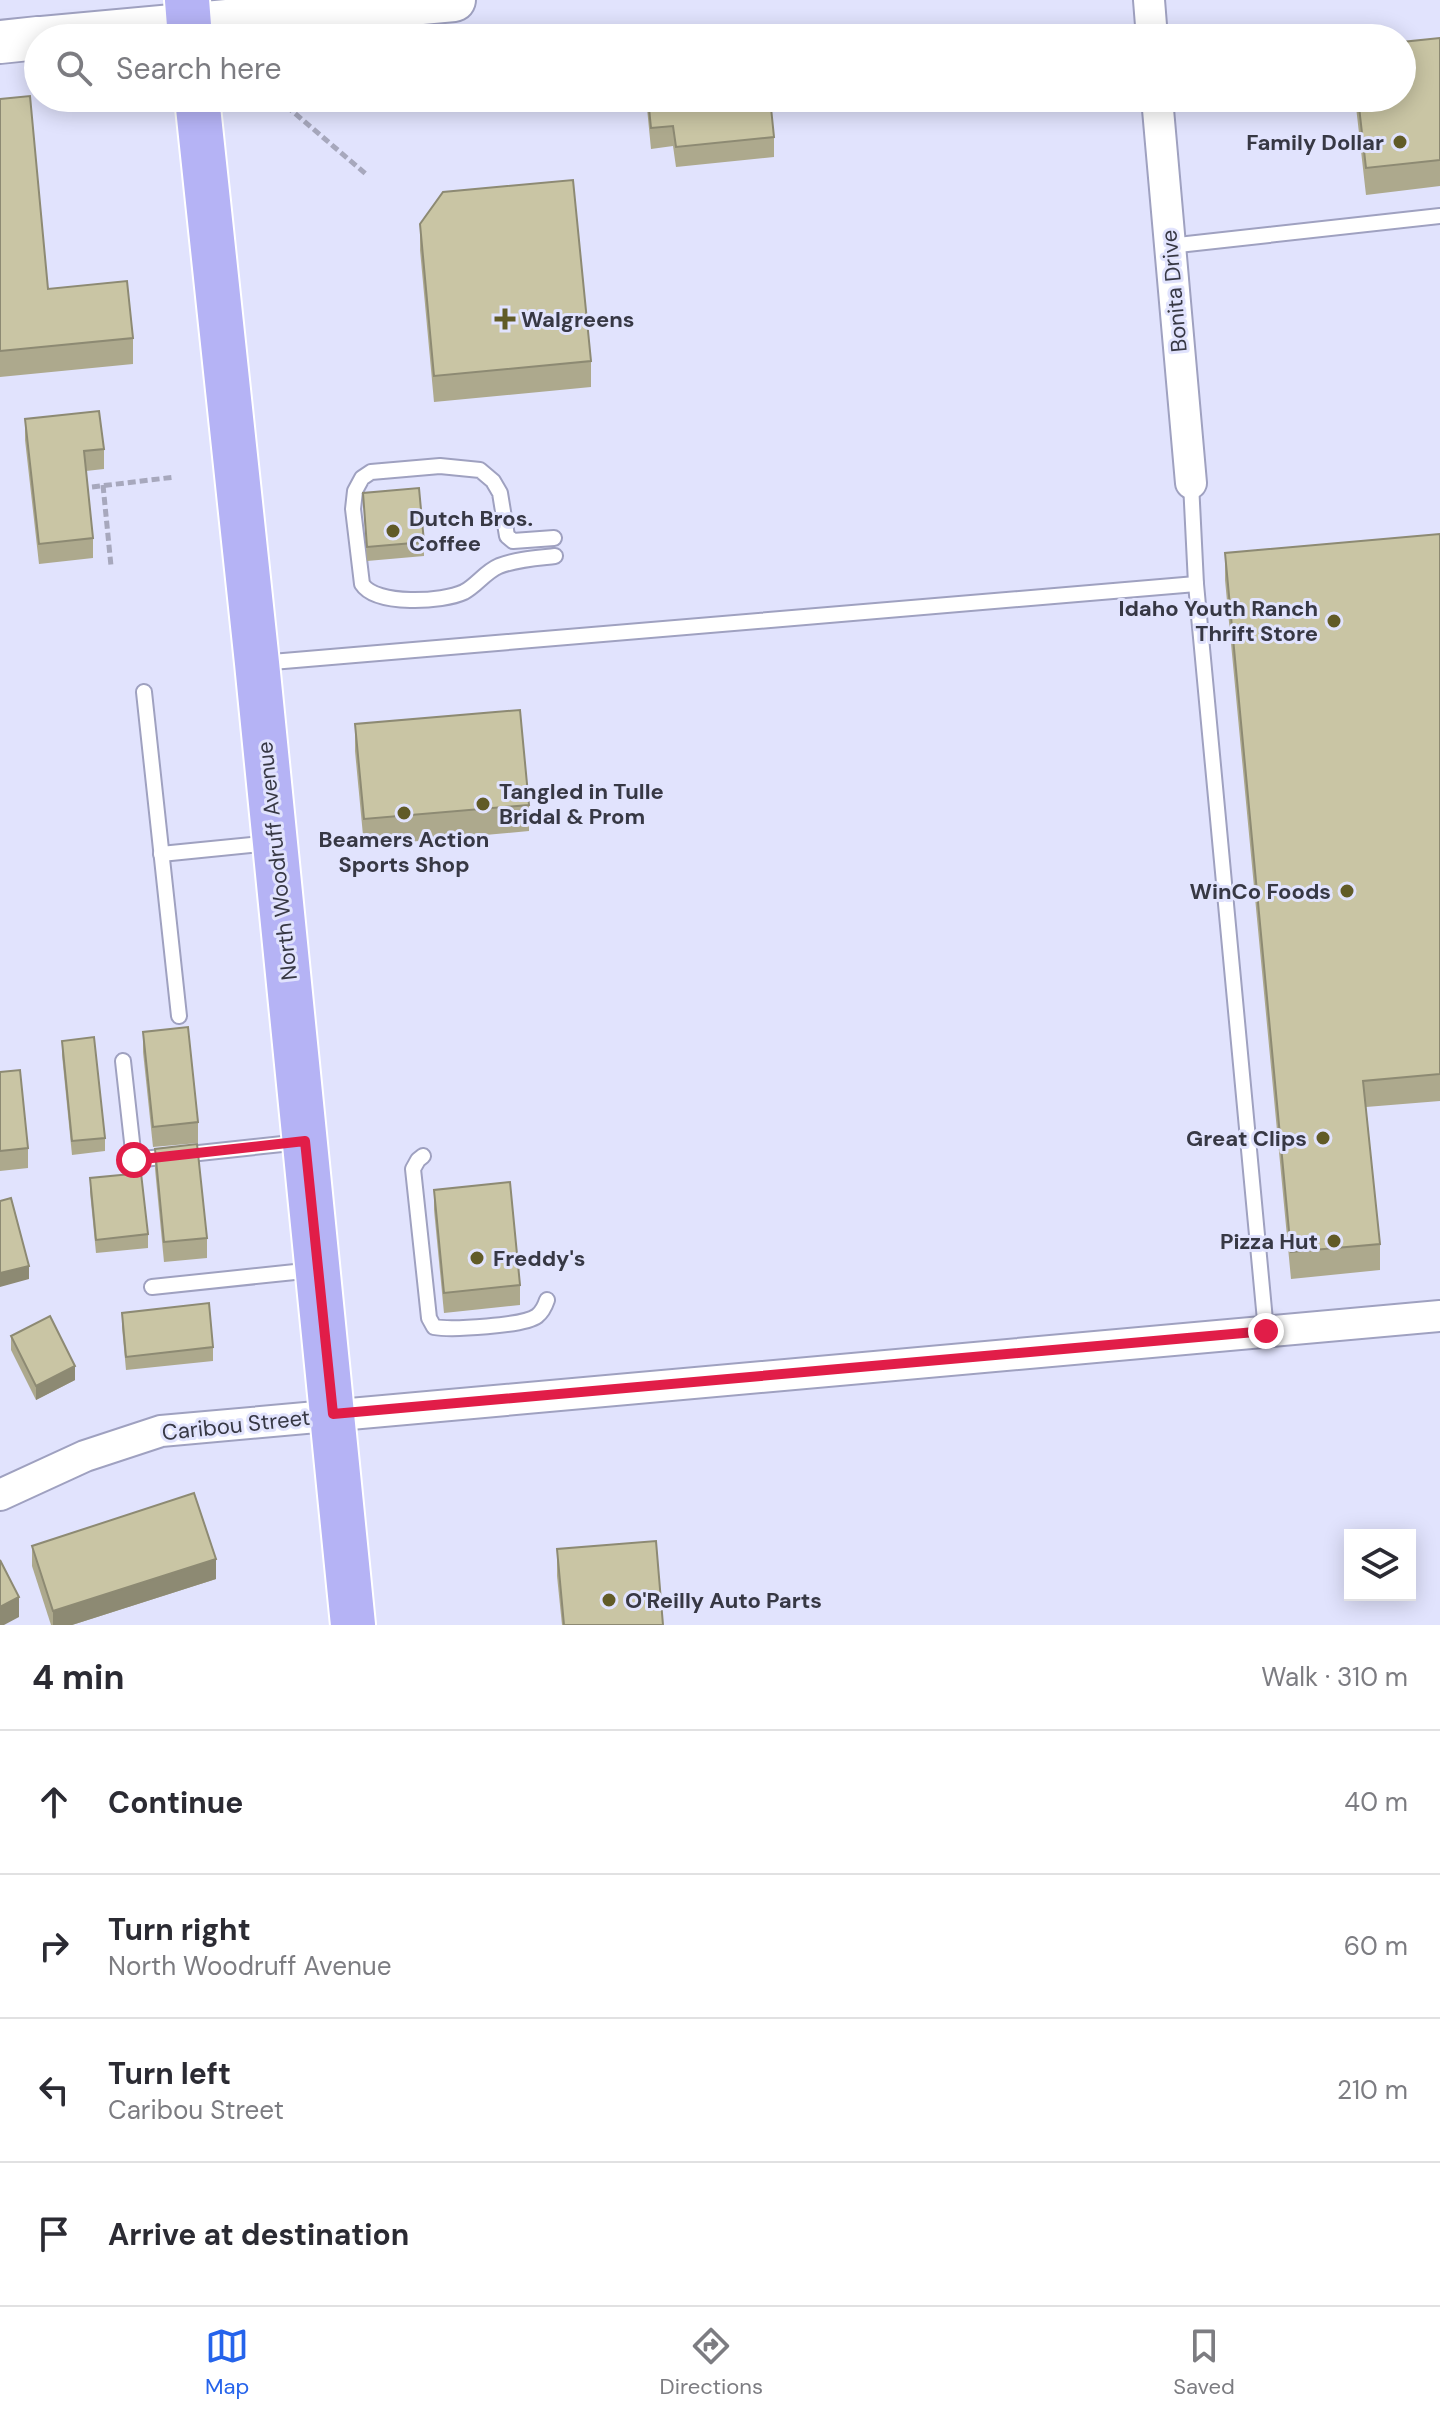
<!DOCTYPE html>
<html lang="en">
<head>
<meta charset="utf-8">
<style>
	body { margin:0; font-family:"DM Sans",sans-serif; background:#f7f7f7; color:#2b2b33 }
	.controls { position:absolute; right:24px; bottom:24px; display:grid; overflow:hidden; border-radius:0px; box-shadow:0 4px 20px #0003 }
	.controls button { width:72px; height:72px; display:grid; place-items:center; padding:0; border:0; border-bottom:2px solid #e1e1e2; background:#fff; color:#2b2b33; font:40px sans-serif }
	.stop { position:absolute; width:24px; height:24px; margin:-18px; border:6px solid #e11d48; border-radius:50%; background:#fff }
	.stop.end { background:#e11d48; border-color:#fff; box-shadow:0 2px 8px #0008 }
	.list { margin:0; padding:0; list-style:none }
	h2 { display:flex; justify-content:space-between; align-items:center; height:104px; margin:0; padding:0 32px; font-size:34px }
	h2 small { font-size:26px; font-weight:400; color:#7c7c81 }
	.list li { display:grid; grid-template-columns:52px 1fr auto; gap:24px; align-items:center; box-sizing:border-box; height:144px; padding:0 32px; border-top:2px solid #e1e1e2 }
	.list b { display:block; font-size:30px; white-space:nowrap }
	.list p { margin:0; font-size:26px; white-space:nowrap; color:#7c7c81 }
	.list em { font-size:26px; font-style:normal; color:#7c7c81 }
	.icon { flex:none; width:44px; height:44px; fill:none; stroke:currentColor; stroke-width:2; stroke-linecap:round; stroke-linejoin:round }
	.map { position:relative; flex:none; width:1440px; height:1625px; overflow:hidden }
	.search { position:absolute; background:#fff; box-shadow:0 4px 20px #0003; left:24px; right:24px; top:24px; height:88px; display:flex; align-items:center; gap:20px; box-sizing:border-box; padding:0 28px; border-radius:44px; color:#7c7c81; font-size:30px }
	.sheet { height:680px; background:#fff }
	nav { display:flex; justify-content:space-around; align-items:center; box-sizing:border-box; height:112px; border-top:2px solid #e1e1e2; background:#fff; font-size:22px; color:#7c7c81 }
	nav a { display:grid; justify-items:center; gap:4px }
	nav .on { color:#2563eb }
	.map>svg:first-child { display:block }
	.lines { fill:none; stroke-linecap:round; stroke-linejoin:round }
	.service-casing { stroke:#9fa1c0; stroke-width:18 }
	.minor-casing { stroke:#9fa1c0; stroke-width:34 }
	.secondary-casing { stroke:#9fa1c0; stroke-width:46 }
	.primary-casing { stroke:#fff; stroke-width:48 }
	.path { stroke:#a7a8bd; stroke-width:5; stroke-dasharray:8 4; stroke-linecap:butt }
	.service { stroke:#fff; stroke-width:14 }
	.minor { stroke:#fff; stroke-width:30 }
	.secondary { stroke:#fff; stroke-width:42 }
	.primary { stroke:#b5b3f5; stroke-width:44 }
	.wall { fill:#ada98d }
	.shaded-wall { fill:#8d8a73 }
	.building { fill:#c9c5a4; stroke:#8d8a73; stroke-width:2 }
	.route { stroke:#e11d48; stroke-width:10 }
	.poi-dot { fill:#615b27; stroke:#e1e3fd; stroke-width:3 }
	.labels { text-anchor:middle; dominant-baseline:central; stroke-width:6; stroke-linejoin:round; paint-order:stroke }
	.poi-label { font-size:22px; font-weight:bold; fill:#373844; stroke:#e1e3fd; text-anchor:end }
	.street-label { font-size:22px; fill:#373844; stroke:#e1e3fd }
</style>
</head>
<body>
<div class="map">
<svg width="1440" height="1625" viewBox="0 0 1440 1625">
	<rect width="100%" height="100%" fill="#e1e3fd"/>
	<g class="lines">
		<defs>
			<g id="service">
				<polyline points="1169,246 1440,216"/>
				<polyline points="1191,483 1196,584 1266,1331"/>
				<path d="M554,538L513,541L507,536L500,493L493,481L480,470L440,466L371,472L362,478L355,491L353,509L362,584C376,606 443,602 464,592C477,585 485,572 499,566C517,559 537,558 555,556"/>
				<polyline points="260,663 1196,584"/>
				<polyline points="144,692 179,1016"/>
				<polyline points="161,854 271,843"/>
				<polyline points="123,1061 134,1160 301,1142"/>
				<path d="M423,1156L418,1160L413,1169L429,1318L434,1327C451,1330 524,1326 537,1316C542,1312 545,1306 547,1300"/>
				<polyline points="152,1287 314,1270"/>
			</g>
			<g id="minor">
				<polyline points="1149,0 1152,38"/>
				<polyline points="1157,98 1191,483"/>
				<polyline points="0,1495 85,1456 161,1431 1440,1316"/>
			</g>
			<g id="secondary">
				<polyline points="42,38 454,0"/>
				<polyline points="0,42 38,38"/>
			</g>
			<g id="primary">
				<polyline points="187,0 190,38"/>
				<polyline points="197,98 257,663 353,1625"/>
			</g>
		</defs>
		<use href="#service" class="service-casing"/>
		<use href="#minor" class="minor-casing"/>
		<use href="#secondary" class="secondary-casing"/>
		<use href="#primary" class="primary-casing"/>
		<g class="path">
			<polyline points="277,98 367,175"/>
			<polyline points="103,485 111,566"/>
			<polyline points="92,487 175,477"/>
		</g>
		<use href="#service" class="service"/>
		<use href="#minor" class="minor"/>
		<use href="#secondary" class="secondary"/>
		<use href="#primary" class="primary"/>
	</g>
	<g class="wall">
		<polygon points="1440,38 1440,186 1366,195 1355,98 1402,98"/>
		<polygon points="646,98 770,98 774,137 774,157 676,167 673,146 651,149"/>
		<polygon points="0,99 48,289 133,338 133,364 0,377"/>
		<polygon points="420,224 591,361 591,387 434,402 420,250"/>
		<polygon points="25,419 104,449 104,469 86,471 93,538 93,558 39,564 25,440"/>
		<polygon points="363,493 424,542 424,556 367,561"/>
		<polygon points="1440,534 1440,1101 1366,1107 1380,1244 1380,1270 1291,1279 1225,580 1225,553"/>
		<polygon points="355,724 529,805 529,831 364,846 355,751"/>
		<polygon points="143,1032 198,1122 198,1143 153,1147 143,1052"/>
		<polygon points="62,1041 105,1138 105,1151 72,1155 62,1055"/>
		<polygon points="0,1072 28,1148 28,1168 0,1171"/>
		<polygon points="155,1149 207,1238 207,1258 164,1262 155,1169"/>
		<polygon points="90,1178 148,1234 148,1248 96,1253 90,1192"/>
		<polygon points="434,1190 520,1285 520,1305 444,1313 434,1210"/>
		<polygon points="122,1313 213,1347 213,1361 126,1370 122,1327"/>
		<polygon points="11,1336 75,1380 36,1400 11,1350"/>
		<polygon points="32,1546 216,1579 72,1625 51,1625 32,1566"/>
		<polygon points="557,1549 663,1625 562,1625 557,1576"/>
	</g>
	<g class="shaded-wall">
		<polygon points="29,1266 29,1279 0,1287 0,1273"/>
		<polygon points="75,1366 75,1380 36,1400 36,1386"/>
		<polygon points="216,1559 216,1579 72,1625 53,1625 53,1611"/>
		<polygon points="19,1597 19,1617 4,1625 0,1625 0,1607"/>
	</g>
	<g class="building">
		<polygon points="1440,38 1440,160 1366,168 1358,98 1402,98 1402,42"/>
		<polygon points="30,96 48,289 127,281 133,338 0,351 0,99"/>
		<polygon points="648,98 770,98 774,137 676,147 673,126 651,128"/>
		<polygon points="573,180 591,361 434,376 420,224 443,192"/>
		<polygon points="99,411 104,449 84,451 93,538 39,544 25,419"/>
		<polygon points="419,488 424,542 367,547 363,493"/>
		<polygon points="1440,534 1440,1074 1363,1081 1380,1244 1291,1252 1225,553"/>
		<polygon points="520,710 529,805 364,819 355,724"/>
		<polygon points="188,1027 198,1122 153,1127 143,1032"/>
		<polygon points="94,1037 105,1138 72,1141 62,1041"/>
		<polygon points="20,1070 28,1148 0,1151 0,1072"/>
		<polygon points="197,1144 207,1238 164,1242 155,1149"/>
		<polygon points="141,1173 148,1234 96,1240 90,1178"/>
		<polygon points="510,1182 520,1285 444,1293 434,1190"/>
		<polygon points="11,1198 29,1266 0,1273 0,1201"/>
		<polygon points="209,1303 213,1347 126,1357 122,1313"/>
		<polygon points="50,1316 75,1366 36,1386 11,1336"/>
		<polygon points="194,1493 216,1559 53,1611 32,1546"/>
		<polygon points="656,1541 663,1625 564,1625 557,1549"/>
		<polygon points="0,1560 19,1597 0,1607"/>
	</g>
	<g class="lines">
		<polyline class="route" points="134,1160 305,1141 333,1414 1266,1331"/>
	</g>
	<g class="poi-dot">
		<circle cx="1400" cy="142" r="8"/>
		<path d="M501 307h8v8h8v8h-8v8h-8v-8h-8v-8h8z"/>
		<circle cx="393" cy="531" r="8"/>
		<circle cx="1334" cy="621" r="8"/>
		<circle cx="483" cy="804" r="8"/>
		<circle cx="404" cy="813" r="8"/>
		<circle cx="1347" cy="891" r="8"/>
		<circle cx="1323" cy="1138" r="8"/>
		<circle cx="1334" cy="1241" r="8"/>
		<circle cx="477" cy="1258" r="8"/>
		<circle cx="609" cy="1600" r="8"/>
	</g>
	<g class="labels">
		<g class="poi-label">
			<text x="1384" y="142">Family Dollar</text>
			<text x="521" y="319" text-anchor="start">Walgreens</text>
			<text x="409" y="518" text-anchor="start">Dutch Bros.<tspan x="409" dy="25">Coffee</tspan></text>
			<text x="1318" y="608">Idaho Youth Ranch<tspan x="1318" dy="25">Thrift Store</tspan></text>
			<text x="499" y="791" text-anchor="start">Tangled in Tulle<tspan x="499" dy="25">Bridal &amp; Prom</tspan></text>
			<text x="404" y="839" text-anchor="middle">Beamers Action<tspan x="404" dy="25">Sports Shop</tspan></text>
			<text x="1331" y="891">WinCo Foods</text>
			<text x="1307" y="1138">Great Clips</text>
			<text x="1318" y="1241">Pizza Hut</text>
			<text x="493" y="1258" text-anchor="start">Freddy's</text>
			<text x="625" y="1600" text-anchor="start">O'Reilly Auto Parts</text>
		</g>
		<g class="street-label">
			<text transform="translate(1174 291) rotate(-95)">Bonita Drive</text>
			<text transform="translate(277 861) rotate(-96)">North Woodruff Avenue</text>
			<text transform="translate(236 1425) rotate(-6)">Caribou Street</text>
		</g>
	</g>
</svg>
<div class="controls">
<button><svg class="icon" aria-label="layers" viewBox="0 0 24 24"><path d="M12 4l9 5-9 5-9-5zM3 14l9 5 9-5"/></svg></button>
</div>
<div class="stop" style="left:134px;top:1160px"></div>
<div class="stop end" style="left:1266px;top:1331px"></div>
<div class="search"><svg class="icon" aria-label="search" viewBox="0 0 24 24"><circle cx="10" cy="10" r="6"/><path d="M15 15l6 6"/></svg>Search here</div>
</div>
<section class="sheet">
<h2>4 min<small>Walk · 310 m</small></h2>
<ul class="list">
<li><svg class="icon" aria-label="ahead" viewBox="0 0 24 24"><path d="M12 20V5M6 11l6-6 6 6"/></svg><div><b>Continue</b></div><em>40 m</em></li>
<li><svg class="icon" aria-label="right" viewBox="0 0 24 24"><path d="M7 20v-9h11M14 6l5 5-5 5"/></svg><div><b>Turn right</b><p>North Woodruff Avenue</p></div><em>60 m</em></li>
<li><svg class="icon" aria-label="left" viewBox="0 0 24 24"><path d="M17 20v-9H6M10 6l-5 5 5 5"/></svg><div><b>Turn left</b><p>Caribou Street</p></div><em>210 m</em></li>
<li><svg class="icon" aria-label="arrive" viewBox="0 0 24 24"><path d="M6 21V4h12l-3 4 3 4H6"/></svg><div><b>Arrive at destination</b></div></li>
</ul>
</section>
<nav>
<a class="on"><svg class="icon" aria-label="map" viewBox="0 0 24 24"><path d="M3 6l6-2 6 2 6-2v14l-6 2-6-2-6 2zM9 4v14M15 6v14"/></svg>Map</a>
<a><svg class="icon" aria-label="directions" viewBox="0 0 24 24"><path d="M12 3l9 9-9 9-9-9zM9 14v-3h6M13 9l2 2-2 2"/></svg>Directions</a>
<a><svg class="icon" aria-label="saved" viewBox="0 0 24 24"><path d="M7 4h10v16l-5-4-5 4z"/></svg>Saved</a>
</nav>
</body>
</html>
